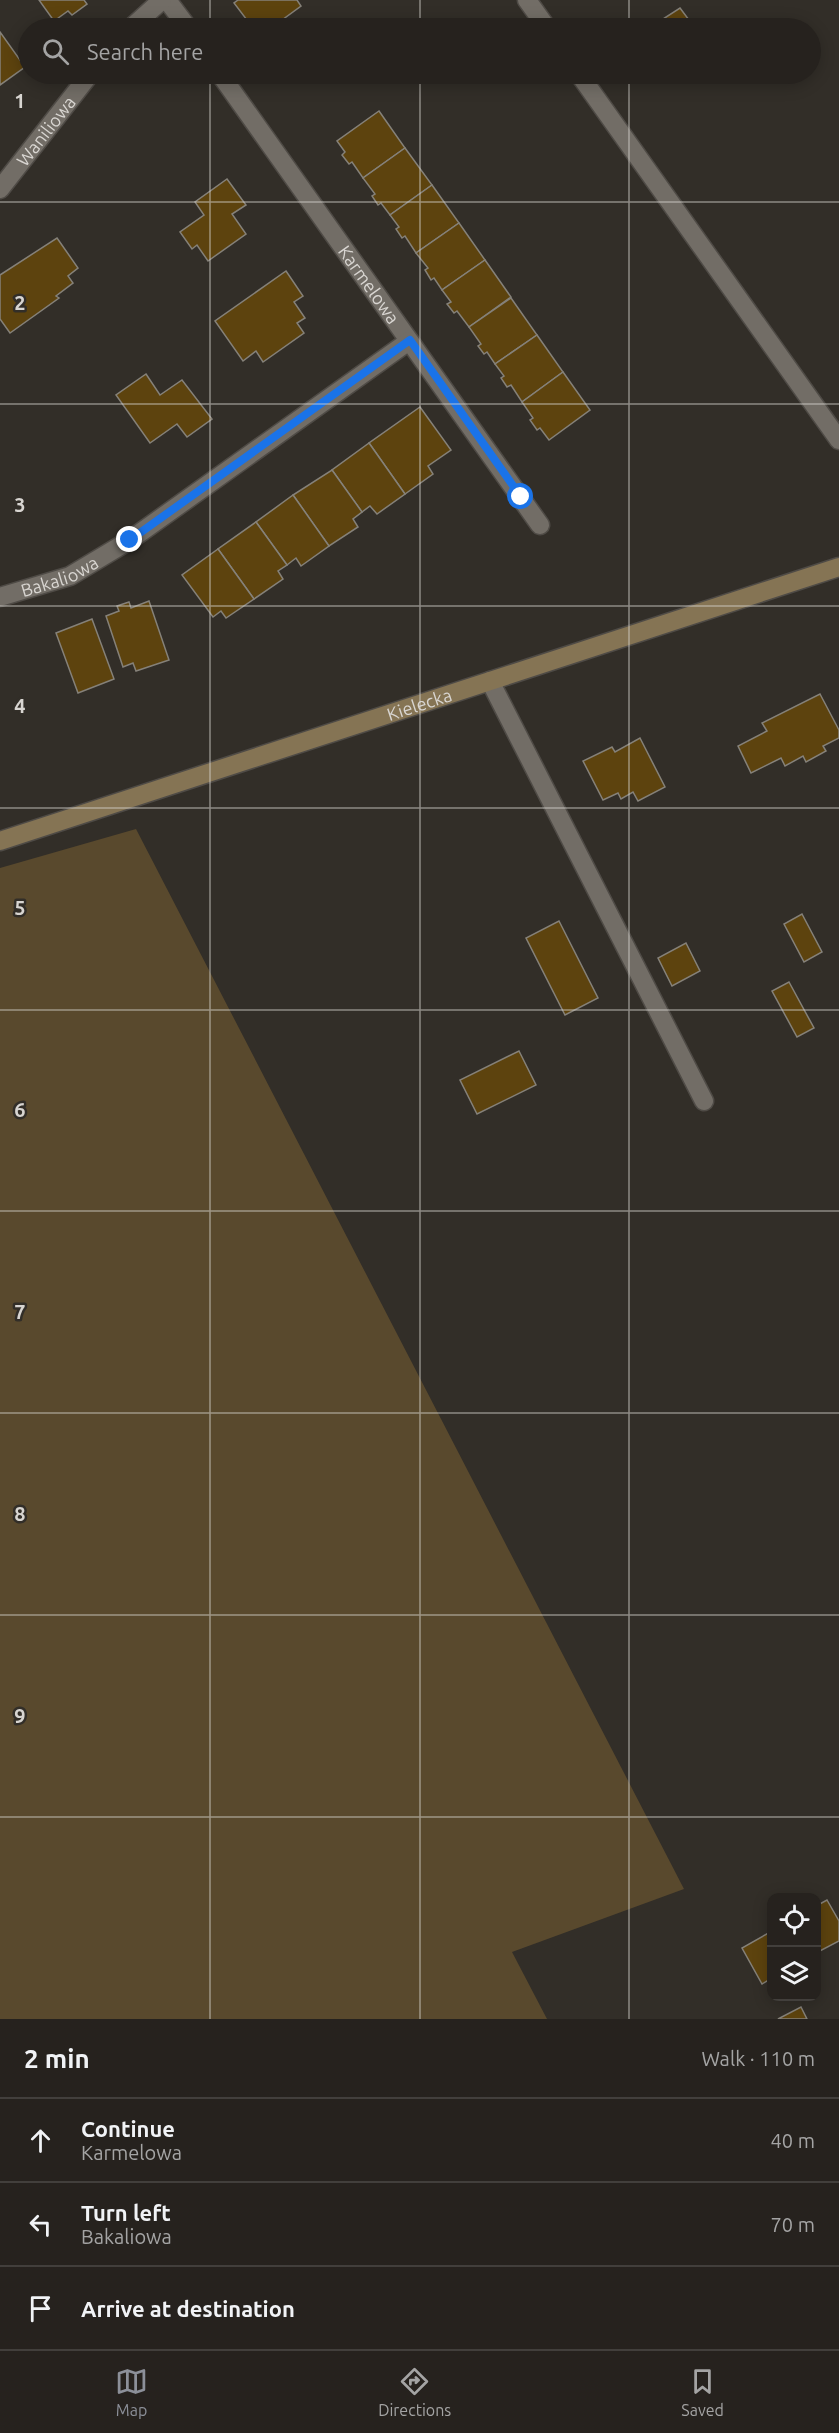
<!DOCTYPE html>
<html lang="en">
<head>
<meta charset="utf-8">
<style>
	body { margin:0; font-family:Ubuntu,sans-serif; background:#2e2a27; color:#f1f3f6 }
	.controls { position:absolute; right:18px; bottom:18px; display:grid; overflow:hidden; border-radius:12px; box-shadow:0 3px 15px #0003 }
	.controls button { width:54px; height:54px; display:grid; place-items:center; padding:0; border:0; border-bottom:2px solid #423f3c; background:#26221e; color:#f1f3f6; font:30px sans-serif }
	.stop { position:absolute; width:18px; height:18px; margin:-14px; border:4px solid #1a73e8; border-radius:50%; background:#fff }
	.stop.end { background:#1a73e8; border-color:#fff; box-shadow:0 2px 6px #0008 }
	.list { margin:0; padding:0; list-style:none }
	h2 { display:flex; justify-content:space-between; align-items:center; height:78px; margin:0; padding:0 24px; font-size:26px }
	h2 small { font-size:20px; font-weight:400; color:#a4a4a4 }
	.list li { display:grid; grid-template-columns:39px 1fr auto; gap:18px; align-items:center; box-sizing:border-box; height:84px; padding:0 24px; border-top:2px solid #423f3c }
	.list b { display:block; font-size:22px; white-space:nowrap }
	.list p { margin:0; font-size:20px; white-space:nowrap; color:#a4a4a4 }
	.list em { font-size:20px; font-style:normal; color:#a4a4a4 }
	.icon { flex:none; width:33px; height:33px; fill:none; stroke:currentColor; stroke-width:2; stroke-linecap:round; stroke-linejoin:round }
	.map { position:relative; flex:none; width:839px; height:2019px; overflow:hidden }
	.search { position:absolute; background:#26221e; box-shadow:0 3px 15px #0003; left:18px; right:18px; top:18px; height:66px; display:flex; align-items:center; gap:15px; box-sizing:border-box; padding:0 21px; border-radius:33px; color:#a4a4a4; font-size:22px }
	.sheet { height:330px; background:#26221e }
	nav { display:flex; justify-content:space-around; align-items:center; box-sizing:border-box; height:84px; border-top:2px solid #423f3c; background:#26221e; font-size:16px; color:#a4a4a4 }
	nav a { display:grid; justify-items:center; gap:3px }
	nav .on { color:#8c9099 }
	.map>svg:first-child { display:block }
	.green { fill:#59492d }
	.building { fill:#5d430e; stroke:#858179; stroke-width:1.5 }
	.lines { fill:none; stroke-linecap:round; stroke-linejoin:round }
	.lane-casing { stroke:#4f4b46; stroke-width:21 }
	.street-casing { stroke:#4f4b46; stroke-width:21 }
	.secondary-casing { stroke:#4f4b46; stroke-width:21 }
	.lane { stroke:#726d66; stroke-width:18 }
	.street { stroke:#726d66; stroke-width:18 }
	.secondary { stroke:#857454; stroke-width:18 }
	.route { stroke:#1a73e8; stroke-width:8 }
	.grid { fill:none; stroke:#d8d5d1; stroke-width:1.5; stroke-opacity:0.55 }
	.labels { text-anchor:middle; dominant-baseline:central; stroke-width:5; stroke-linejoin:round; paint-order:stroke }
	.street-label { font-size:18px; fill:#d8d5d1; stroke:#322e28 }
	.grid-label { font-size:20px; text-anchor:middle; font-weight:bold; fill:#d8d5d1; stroke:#322e28; stroke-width:5; stroke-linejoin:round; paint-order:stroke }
</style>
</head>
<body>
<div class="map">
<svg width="839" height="2019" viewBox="0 0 839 2019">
	<rect width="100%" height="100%" fill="#322e28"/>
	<polygon class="green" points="136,829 684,1889 512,1952 547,2019 0,2019 0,868"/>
	<g class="building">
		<polygon points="39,0 84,0 87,4 72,15 68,11 54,21"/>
		<polygon points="238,0 297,0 301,6 271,28 253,28 234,3"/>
		<polygon points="680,8 695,28 649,28"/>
		<polygon points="0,32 25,67 0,85"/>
		<polygon points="379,111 405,148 363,178 352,162 349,164 342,155 345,152 337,141"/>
		<polygon points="405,148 432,185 390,215 381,203 378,205 372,196 375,194 363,178"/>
		<polygon points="227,179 246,205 232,214 246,234 208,261 197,245 192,249 180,232 204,215 195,202"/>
		<polygon points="432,185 459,223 416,253 405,236 402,238 396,229 399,227 390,215"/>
		<polygon points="459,223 485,260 442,290 434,278 431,280 425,270 428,268 416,253"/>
		<polygon points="57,238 78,268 68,276 73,283 56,296 59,298 10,333 0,319 0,275"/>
		<polygon points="485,260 511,297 469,327 457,311 454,313 447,304 451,302 442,290"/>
		<polygon points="286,271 303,296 294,302 305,318 297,323 304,333 263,362 256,351 243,361 215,321"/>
		<polygon points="511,298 537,335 495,364 487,352 484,354 478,346 481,344 469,327"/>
		<polygon points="537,335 563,372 522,402 511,385 507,387 501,378 504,376 495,364"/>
		<polygon points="563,372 590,410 549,440 540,428 537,430 530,420 533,418 522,402"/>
		<polygon points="146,374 160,395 182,380 212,419 187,437 177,424 150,443 116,395"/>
		<polygon points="420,407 451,450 428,466 433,474 405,494 369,443"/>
		<polygon points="369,443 405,494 377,514 370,506 362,512 332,470"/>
		<polygon points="332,470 362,512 353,519 358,527 329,546 293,495"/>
		<polygon points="293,495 329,546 301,566 296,558 287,565 256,522"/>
		<polygon points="256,522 287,565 278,571 283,579 254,599 218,549"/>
		<polygon points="218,549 254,599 226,618 221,611 213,617 182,575"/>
		<polygon points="149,601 169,660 136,671 133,663 123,667 106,616 119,611 117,606 129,602 131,608"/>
		<polygon points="92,619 114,679 78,693 56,633"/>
		<polygon points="820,694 839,730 839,738 823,746 826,751 806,762 803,756 785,766 781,758 751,773 738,746 767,731 762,723"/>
		<polygon points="640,738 665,787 638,801 633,792 621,799 618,793 603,800 583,761 612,747 615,752"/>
		<polygon points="802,914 822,952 804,962 784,924"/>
		<polygon points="559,921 598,998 565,1015 526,938"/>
		<polygon points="686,943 700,971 672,986 658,958"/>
		<polygon points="789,982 814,1028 797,1037 772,991"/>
		<polygon points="519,1051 536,1085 477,1114 460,1080"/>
		<polygon points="827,1900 839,1921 839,1941 816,1953 816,1906"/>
		<polygon points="772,1931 772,1978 762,1984 742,1948"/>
		<polygon points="801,2007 807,2019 778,2019"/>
	</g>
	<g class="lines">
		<defs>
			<polyline id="lane" points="490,681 704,1101"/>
			<g id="street">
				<polyline points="167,0 188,28"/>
				<polyline points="527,0 547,28"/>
				<polyline points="131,28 162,0"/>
				<path id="s1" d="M220,74L540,525"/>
				<polyline points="579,74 839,440"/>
				<path id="s2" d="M0,189L90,74"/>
				<path id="s3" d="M0,597L70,576L130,540L409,341"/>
			</g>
			<g id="secondary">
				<path id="s4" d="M0,841L839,567"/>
			</g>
		</defs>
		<use href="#lane" class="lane-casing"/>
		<use href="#street" class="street-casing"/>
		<use href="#secondary" class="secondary-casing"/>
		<use href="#lane" class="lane"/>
		<use href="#street" class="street"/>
		<use href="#secondary" class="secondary"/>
	</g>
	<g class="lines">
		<polyline class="route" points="130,540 410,340 521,497"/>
	</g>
	<path class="grid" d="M210,0V28M420,0V28M629,0V28M210,74V2019M420,74V2019M629,74V2019M0,202H839M0,404H839M0,606H839M0,808H839M0,1010H839M0,1211H839M0,1413H839M0,1615H839M0,1817H839"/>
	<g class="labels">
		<g class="street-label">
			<text stroke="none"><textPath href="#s2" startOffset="74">Waniliowa</textPath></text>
			<text stroke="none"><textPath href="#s1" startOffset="258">Karmelowa</textPath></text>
			<text stroke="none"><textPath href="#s3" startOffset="63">Bakaliowa</textPath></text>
			<text stroke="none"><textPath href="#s4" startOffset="441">Kielecka</textPath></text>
		</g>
	</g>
	<g class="grid-label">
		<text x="20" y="108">1</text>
		<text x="20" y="310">2</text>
		<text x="20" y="512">3</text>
		<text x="20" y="713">4</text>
		<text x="20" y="915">5</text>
		<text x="20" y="1117">6</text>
		<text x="20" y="1319">7</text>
		<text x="20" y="1521">8</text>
		<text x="20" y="1723">9</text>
	</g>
</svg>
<div class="controls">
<button><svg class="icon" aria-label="locate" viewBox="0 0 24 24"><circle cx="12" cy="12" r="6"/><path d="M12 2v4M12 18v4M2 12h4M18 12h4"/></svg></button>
<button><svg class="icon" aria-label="layers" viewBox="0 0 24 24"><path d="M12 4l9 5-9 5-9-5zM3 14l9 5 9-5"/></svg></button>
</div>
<div class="stop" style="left:521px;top:497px"></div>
<div class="stop end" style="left:130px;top:540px"></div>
<div class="search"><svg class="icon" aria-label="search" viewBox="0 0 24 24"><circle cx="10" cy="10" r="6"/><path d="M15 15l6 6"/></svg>Search here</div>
</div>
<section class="sheet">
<h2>2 min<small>Walk · 110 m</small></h2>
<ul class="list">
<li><svg class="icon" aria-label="ahead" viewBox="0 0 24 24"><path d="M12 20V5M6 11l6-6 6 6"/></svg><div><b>Continue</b><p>Karmelowa</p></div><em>40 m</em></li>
<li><svg class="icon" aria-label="left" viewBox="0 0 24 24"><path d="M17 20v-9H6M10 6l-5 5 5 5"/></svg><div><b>Turn left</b><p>Bakaliowa</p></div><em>70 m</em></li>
<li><svg class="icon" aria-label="arrive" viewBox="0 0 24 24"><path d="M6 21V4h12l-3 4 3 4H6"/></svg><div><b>Arrive at destination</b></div></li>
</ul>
</section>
<nav>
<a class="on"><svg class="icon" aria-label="map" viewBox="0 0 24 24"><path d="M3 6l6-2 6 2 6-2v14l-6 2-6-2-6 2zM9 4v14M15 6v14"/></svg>Map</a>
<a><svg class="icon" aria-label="directions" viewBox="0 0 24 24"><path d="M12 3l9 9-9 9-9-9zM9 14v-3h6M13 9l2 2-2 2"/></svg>Directions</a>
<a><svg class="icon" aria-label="saved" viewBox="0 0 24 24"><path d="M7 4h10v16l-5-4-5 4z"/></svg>Saved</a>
</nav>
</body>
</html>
